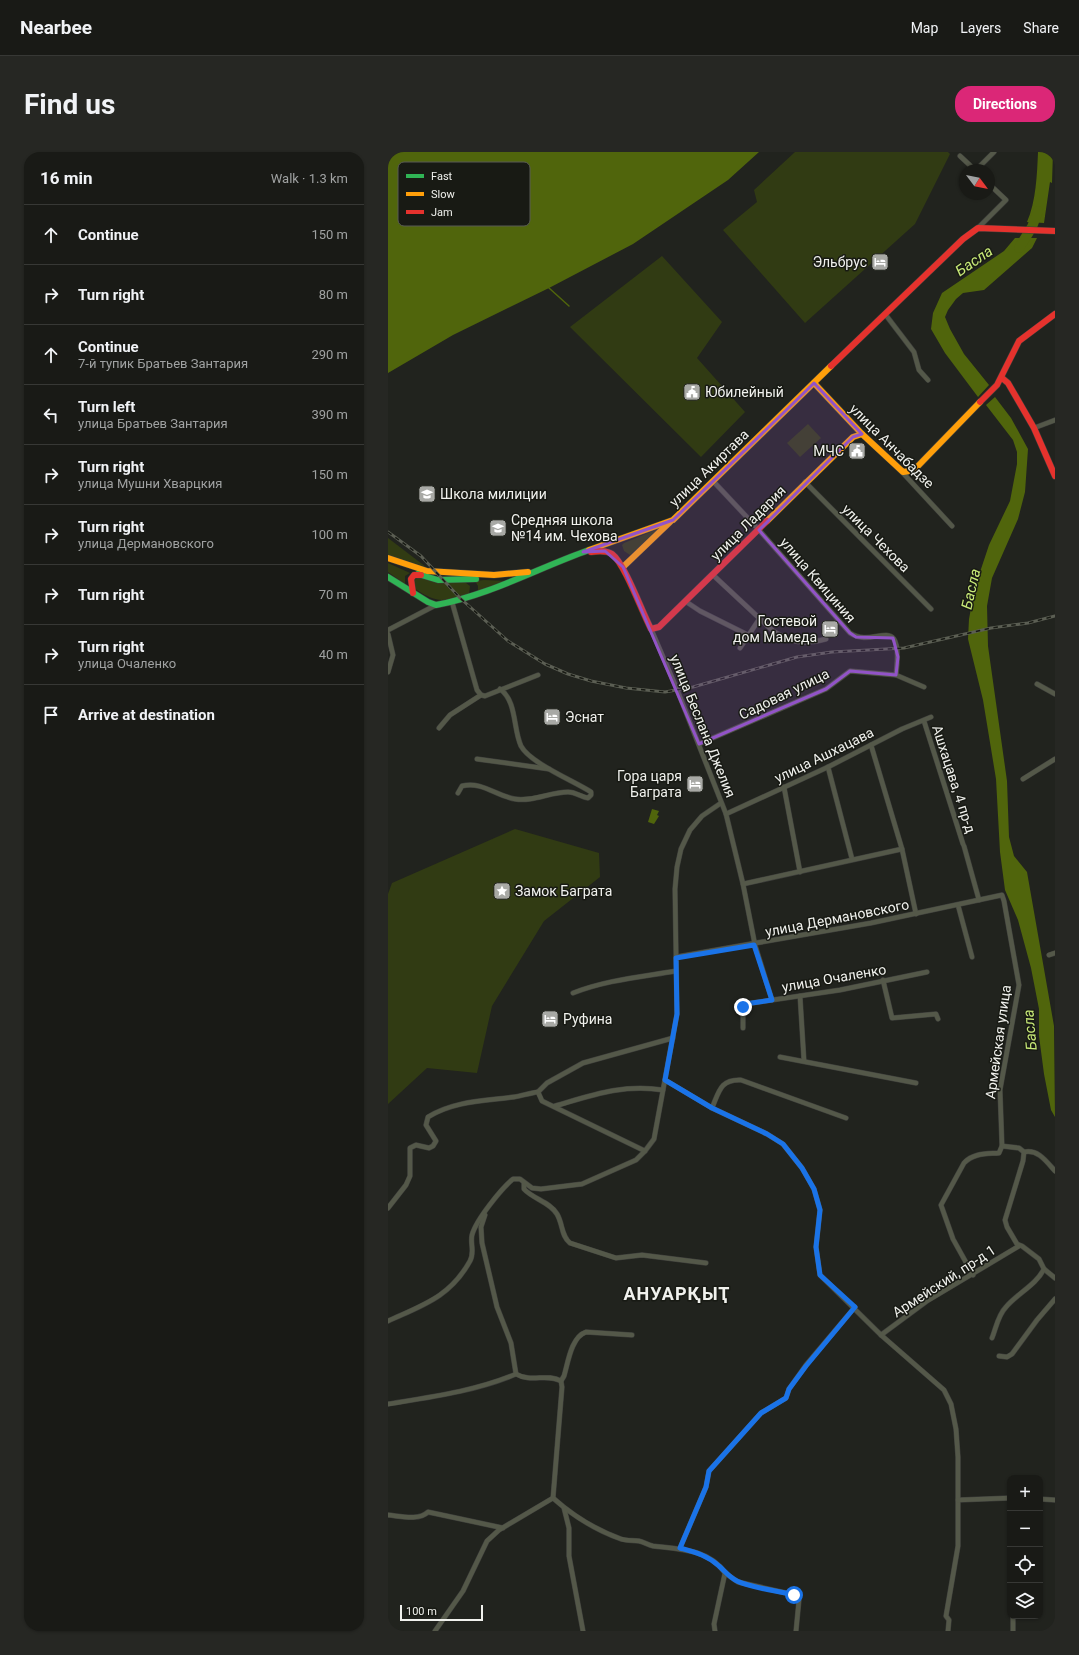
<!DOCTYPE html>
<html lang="en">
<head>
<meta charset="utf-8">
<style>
	body { margin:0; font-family:Roboto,sans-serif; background:#262723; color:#f1f3f6 }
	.controls { position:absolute; right:12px; bottom:12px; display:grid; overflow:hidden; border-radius:8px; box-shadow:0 1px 3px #0004 }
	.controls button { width:36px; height:36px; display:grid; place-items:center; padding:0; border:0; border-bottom:1px solid #373835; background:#191a16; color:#f1f3f6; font:20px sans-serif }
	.compass { position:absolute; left:571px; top:12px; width:36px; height:36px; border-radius:50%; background:#191a16; box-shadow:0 1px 3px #0004; rotate:122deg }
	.scale { position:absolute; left:12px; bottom:10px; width:83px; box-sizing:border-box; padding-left:4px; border:2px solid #f0f1ed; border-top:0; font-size:11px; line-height:14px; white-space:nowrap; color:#f0f1ed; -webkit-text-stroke:3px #181a14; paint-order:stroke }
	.stop { position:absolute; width:12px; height:12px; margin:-9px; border:3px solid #1a73e8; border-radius:50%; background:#fff }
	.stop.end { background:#1a73e8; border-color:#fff; box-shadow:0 1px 4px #0008 }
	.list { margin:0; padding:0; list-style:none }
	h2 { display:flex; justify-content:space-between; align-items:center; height:52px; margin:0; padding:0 16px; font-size:17px }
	h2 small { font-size:13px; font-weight:400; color:#9fa1a1 }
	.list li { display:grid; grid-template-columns:26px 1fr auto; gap:12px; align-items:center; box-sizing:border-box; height:60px; padding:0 16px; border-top:1px solid #373835 }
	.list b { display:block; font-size:15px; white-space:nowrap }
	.list p { margin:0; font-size:13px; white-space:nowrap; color:#9fa1a1 }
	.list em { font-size:13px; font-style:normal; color:#9fa1a1 }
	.icon { flex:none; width:22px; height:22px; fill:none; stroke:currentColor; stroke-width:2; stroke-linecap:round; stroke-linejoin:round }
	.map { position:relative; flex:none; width:667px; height:1479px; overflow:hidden; border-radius:16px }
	header { display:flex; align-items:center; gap:24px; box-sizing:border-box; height:56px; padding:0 20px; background:#191a16; border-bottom:1px solid #373835 }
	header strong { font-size:19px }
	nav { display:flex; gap:22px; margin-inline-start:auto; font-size:14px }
	.intro { display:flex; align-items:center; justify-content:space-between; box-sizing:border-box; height:96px; padding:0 24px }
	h1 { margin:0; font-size:28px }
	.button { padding:10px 18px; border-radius:16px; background:#db2777; color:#fff; font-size:14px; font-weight:700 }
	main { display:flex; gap:24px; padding:0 24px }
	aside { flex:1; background:#191a16; border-radius:16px; box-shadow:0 1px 3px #0004 }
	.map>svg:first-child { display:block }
	.green { fill:#313b13 }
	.water { fill:#50650c }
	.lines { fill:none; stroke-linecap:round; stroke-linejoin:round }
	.stream { stroke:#50650c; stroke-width:1.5 }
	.river { stroke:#50650c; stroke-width:10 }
	.street-casing { stroke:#3e3f3c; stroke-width:5.5 }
	.fast-casing { stroke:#3e3f3c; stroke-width:7 }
	.slow-casing { stroke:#3e3f3c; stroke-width:7 }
	.jam-casing { stroke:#3e3f3c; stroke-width:7 }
	.street { stroke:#545849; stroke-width:4.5 }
	.fast { stroke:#30b455; stroke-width:6 }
	.slow { stroke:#ff9f0a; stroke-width:6 }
	.jam { stroke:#e5322d; stroke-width:6 }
	.rail-casing { stroke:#5b5e53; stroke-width:3 }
	.rail { stroke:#181a14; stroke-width:1.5; stroke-dasharray:4.5; stroke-linecap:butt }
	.route { stroke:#1a73e8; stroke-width:5 }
	.marked { fill:#9253c8; fill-opacity:0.2; stroke:#9253c8; stroke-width:3; stroke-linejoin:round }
	.labels { text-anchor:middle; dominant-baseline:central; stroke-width:3; stroke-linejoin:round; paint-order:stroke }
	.poi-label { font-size:14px; fill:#f0f1ed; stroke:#181a14; text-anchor:start }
	.street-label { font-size:14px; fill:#f0f1ed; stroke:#181a14 }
	.water-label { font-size:15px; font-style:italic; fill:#c9eb78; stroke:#181a14 }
	.district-label { font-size:18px; font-weight:bold; letter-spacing:1px; fill:#f0f1ed; stroke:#181a14 }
	.key { fill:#181a14; stroke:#595a55; stroke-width:1 }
	.key-label { font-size:11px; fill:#f0f1ed }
</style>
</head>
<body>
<header>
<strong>Nearbee</strong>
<nav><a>Map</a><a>Layers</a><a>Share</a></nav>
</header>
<div class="intro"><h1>Find us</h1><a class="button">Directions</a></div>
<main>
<aside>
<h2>16 min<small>Walk · 1.3 km</small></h2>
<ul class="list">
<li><svg class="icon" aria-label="ahead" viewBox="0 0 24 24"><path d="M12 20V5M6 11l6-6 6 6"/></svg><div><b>Continue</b></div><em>150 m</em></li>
<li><svg class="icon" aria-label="right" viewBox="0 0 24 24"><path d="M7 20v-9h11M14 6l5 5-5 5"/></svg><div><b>Turn right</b></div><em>80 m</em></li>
<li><svg class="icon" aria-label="ahead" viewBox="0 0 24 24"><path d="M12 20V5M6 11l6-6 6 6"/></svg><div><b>Continue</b><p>7-й тупик Братьев Зантария</p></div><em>290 m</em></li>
<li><svg class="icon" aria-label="left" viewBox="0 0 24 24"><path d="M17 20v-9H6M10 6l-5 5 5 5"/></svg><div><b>Turn left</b><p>улица Братьев Зантария</p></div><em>390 m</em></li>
<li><svg class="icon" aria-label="right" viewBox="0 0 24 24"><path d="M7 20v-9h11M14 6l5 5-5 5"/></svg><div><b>Turn right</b><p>улица Мушни Хварцкия</p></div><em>150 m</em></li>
<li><svg class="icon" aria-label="right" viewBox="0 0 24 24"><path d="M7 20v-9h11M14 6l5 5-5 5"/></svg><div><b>Turn right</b><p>улица Дермановского</p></div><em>100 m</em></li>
<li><svg class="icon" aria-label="right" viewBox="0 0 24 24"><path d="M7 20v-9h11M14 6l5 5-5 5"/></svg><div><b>Turn right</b></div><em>70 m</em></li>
<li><svg class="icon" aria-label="right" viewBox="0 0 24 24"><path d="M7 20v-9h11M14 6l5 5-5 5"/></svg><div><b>Turn right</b><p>улица Очаленко</p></div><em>40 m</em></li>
<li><svg class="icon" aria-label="arrive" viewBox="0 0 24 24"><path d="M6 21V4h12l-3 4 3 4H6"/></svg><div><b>Arrive at destination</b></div></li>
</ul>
</aside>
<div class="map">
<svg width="667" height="1479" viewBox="0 0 667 1479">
	<rect width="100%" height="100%" fill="#21231e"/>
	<g class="green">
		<polygon points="407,0 560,0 562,2 527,72 417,171 335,78 369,50 366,38"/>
		<polygon points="274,104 334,170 309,206 357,260 313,305 182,175"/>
		<polygon points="420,272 433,286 412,305 399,291"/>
		<polygon points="272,376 242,403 236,399 234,393 236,391"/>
		<polygon points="0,386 38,415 0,403"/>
		<polygon points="0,411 22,421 17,424 17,432 0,420"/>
		<path d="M30,426L78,431L82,434L81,443C54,448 52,453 27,437L25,428Z"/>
		<polygon points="96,428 120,429 90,441 90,434 87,429"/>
		<polygon points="127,677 211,701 212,725 156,769 104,854 89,921 39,916 0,952 0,742 4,731"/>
	</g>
	<g class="water">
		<polygon points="0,0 371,0 340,28 245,92 161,136 65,183 0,221"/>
		<path d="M650,0H665L664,31L662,30L656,71L639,70C648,49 649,23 650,0Z"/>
		<polygon points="627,86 649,86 644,96 596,138 575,141 568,147 560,158 557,165 562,177 576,202 601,233 590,245 557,201 543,177 545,161 554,141 616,99"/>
		<polygon points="607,245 623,266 640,297 637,340 630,367 604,426 599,454 600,494 619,629 621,685 626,704 639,720 666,874 667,965 663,958 656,922 651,884 651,857 643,816 630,768 617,738 612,700 608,627 595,548 580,487 581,467 587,435 601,393 622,349 629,312 629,300 625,288 598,253"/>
		<polygon points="264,657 271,659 269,663 271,664 266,672 260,670"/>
	</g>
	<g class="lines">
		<polyline class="stream" points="161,136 181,154"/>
		<polyline class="river" points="631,96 644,75 650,59"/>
		<defs>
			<g id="street">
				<polyline points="572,4 587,18"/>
				<polyline points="588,18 606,0"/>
				<polyline points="590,76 618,48 601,32"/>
				<polyline points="497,162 526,200 531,218 540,228"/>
				<polyline points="646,276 667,268"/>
				<polyline points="514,320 564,374"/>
				<path d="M325,329L371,378L462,481C487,498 516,456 508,523"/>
				<polyline points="417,330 543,457"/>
				<path d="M325,423L385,479C405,491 415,493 438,487"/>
				<polyline points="297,449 312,459 360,483"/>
				<polyline points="64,450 89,538 93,543 97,544 150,523"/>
				<polyline points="263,477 288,535 338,662 355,732 367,793 384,848"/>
				<polyline points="0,478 48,453"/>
				<polyline points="0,482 5,503 0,520"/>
				<polyline points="352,496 372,466"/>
				<polyline points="649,532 667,542"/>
				<polyline points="536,569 575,692"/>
				<polyline points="51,576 62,563 93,543"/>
				<polyline points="311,592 438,537 462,519 508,523 536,535"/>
				<polyline points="483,593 514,697 528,762"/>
				<polyline points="89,607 161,617"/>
				<polyline points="440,615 464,707"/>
				<polyline points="635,627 667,607"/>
				<polyline points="396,635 412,720"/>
				<path d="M70,641L74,634C94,629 108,644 127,647C145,650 162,640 180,640C188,640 193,645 200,646L203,643V640C186,629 142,611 133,594C125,577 129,549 112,537"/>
				<polyline points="338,662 440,615 514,577 543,565"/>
				<polyline points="576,694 591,748"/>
				<polyline points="355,732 514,697"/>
				<polyline points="570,753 584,805"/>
				<polyline points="661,803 667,801"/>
				<path d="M288,805L483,771L614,743L616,749L631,833L612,938L614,994L611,1001C598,1002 585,1001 576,1011L553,1053L565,1087L585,1123"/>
				<polyline points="495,828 504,866 548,862 550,867"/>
				<path d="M185,841C218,828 253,825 288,819"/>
				<polyline points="412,844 416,909"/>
				<polyline points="355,876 355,855 357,852 452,838 539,820"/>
				<polyline points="392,905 528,931"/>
				<polyline points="277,928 324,956 379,982 395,992 414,1016 426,1037 432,1058 428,1095 432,1123 493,1183 556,1238 563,1252 568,1277 570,1305 570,1394 558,1464 561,1468 560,1479"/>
				<polyline points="150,940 159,931 195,911 285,886"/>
				<polyline points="150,940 154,949 257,999"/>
				<path d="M167,954C205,943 234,932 275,938"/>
				<path d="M324,956C331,940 332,927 353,928L458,966"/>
				<path d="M614,994L631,996L636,1000C650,997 658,1009 667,1019"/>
				<polyline points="636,1000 635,1009 617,1068 619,1075 629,1092 634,1094 651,1107 656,1117 667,1126"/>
				<path d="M136,1031V1037C145,1047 162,1050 169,1062C175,1072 173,1084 182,1091L228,1106L254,1103L318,1111"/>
				<path d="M0,1056L18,1033L22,1024V996L28,993L41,996L45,994L48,989L38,973L40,965C66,949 96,949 126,945C134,944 141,941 150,940"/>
				<path d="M97,1063L93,1075L94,1091L109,1155L123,1191L128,1222C143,1231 159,1221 173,1229L174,1235L165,1346"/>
				<path d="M0,1169C35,1153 62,1145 82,1109C87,1100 82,1092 84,1083C88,1068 113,1037 125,1027H132L144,1036L153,1037L194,1032L248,1008L257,999L266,987L289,862L287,737L289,715L293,697L302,678L314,664L333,651"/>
				<polyline points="493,1183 539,1149 631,1094"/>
				<path d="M604,1186C608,1176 610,1163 618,1155C630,1141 648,1133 656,1117"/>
				<polyline points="611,1204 619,1205 624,1202 649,1168 667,1147"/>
				<path d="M173,1229L176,1224C180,1211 183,1185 198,1180L244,1183"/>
				<path d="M0,1252C43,1245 88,1239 128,1222"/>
				<path d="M165,1346C184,1363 208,1378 233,1387C239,1389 245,1388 251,1389C256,1390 260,1393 265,1394C291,1397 321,1397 337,1421L326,1472L327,1479"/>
				<polyline points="652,1347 667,1348"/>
				<polyline points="570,1348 622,1346"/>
				<polyline points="176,1356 181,1376 181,1404 195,1479"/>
				<path d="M0,1363C12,1364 31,1369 40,1360L115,1376"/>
				<polyline points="292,1396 318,1335 321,1319 373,1261 398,1246 401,1237 418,1213 467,1155"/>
				<polyline points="337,1421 350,1430 407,1443 411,1448 408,1479"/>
				<polyline points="47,1479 75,1439 99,1389 111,1378 165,1346"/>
				<polyline points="625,1479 625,1464"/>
			</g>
			<g id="fast">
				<polyline points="30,422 50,428 88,427"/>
				<path d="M0,425L40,450L48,453C102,443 150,416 201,398"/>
			</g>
			<g id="slow">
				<polyline points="426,231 474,282"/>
				<polyline points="379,369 465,285 474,282 515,320 522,319 530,314 592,250"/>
				<polyline points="201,398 285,368 443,214"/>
				<polyline points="0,406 39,419 106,423 140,420"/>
				<polyline points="235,415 282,370"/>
			</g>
			<g id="jam">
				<polyline points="443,214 575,87 590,76 667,79"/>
				<polyline points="614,226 620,231 646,276 667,324"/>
				<polyline points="592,250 609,233 631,189 667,162"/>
				<path d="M203,400C210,399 218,398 224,402C237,412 254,460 263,477L271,475L379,369"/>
				<polyline points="25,441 23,427 26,423 33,423"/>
			</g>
		</defs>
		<use href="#street" class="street-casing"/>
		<use href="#fast" class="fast-casing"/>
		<use href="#slow" class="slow-casing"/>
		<use href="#jam" class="jam-casing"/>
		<use href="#street" class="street"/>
		<use href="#fast" class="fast"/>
		<use href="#slow" class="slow"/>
		<use href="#jam" class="jam"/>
		<defs>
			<polyline id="rail" points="0,380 33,404 72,446 120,489 157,512 180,522 203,529 238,536 277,540 305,535 409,505 444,500 516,496 603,476 640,471 667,464"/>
		</defs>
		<use href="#rail" class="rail-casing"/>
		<use href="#rail" class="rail"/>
	</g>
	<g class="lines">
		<path class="route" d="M355,855L357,852L384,848L366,793L288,806L289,862L277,928L324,956L379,982L395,992L414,1016L426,1037L432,1058L428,1095L432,1123L467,1155L418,1214L401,1237L398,1246L373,1261L321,1319L318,1335L292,1396C306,1400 319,1403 331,1414C337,1419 341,1425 349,1429C363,1436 391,1439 406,1443"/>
	</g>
	<path class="marked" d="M426,231L474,282L465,285L371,378L462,481L468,485L505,486L510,505L508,523L462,519L438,537L311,592L235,415L217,399L195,400L285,368Z"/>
	<defs>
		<symbol id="hotel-square" viewBox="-11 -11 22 22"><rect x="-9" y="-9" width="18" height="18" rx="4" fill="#a8a9a5" stroke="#181a14"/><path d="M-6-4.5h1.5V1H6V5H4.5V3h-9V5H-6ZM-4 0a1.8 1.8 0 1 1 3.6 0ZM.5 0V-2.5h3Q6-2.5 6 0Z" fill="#fff"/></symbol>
		<symbol id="civic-square" viewBox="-11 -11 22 22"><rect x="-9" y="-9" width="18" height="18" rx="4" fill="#a8a9a5" stroke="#181a14"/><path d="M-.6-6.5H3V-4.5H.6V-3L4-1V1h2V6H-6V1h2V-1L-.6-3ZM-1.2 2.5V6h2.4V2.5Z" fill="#fff"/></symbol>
		<symbol id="university-square" viewBox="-11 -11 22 22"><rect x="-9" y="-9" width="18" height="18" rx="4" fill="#a8a9a5" stroke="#181a14"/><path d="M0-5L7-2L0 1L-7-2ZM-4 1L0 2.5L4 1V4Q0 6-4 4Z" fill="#fff"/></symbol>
		<symbol id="school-square" viewBox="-11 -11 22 22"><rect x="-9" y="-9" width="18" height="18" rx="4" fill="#a8a9a5" stroke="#181a14"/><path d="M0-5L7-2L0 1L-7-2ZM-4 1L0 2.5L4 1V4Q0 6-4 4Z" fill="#fff"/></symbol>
		<symbol id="sight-square" viewBox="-11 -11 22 22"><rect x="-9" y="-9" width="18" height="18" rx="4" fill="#a8a9a5" stroke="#181a14"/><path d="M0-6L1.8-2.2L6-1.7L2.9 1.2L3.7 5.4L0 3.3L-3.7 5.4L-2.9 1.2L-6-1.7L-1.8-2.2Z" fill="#fff"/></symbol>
	</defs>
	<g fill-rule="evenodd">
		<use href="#hotel-square" x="482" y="100" width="20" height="20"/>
		<use href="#civic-square" x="294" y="230" width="20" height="20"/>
		<use href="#civic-square" x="459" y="289" width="20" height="20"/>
		<use href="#university-square" x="29" y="332" width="20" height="20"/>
		<use href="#school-square" x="100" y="366" width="20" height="20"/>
		<use href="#hotel-square" x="432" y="467" width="20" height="20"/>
		<use href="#hotel-square" x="154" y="555" width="20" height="20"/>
		<use href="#hotel-square" x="297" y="622" width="20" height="20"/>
		<use href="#sight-square" x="104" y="729" width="20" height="20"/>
		<use href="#hotel-square" x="152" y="857" width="20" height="20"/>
	</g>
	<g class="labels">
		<g class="poi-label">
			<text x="479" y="110" text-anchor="end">Эльбрус</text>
			<text x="317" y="240">Юбилейный</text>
			<text x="456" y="299" text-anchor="end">МЧС</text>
			<text x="52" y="342">Школа милиции</text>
			<text x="123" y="368">Средняя школа<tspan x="123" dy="16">№14 им. Чехова</tspan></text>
			<text x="429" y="469" text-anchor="end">Гостевой<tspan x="429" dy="16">дом Мамеда</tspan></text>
			<text x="177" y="565">Эснат</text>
			<text x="294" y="624" text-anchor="end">Гора царя<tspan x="294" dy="16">Баграта</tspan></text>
			<text x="127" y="739">Замок Баграта</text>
			<text x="175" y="867">Руфина</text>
		</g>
		<g class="street-label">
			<text transform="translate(504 294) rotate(45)">улица Анчабадзе</text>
			<text transform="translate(321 316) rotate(-44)">улица Акиртава</text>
			<text transform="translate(360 371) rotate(-45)">улица Ладария</text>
			<text transform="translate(488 386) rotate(45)">улица Чехова</text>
			<text transform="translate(430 428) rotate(49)">улица Квициния</text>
			<text transform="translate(396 542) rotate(-26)">Садовая улица</text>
			<text transform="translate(315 574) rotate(68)">улица Беслана Джелия</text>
			<text transform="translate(436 603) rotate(-26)">улица Ашхацава</text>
			<text transform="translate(566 627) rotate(72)">Ашхацава, 4 пр-д</text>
			<text transform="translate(449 766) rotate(-11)">улица Дермановского</text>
			<text transform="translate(446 826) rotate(-10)">улица Очаленко</text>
			<text transform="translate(610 890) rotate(-82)">Армейская улица</text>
			<text transform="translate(556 1129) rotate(-33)">Армейский, пр-д 1</text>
		</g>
		<g class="water-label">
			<text transform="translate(586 109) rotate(-34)">Басла</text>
			<text transform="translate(583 437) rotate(-77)">Басла</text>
			<text transform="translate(642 878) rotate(-95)">Басла</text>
		</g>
		<g class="district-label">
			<text x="289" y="1141">АНУАРҚЫҬ</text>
		</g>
	</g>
	<rect x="10" y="10" width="132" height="64" rx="6" class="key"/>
	<rect x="18" y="22" width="18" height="4" fill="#30b455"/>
	<rect x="18" y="40" width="18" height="4" fill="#ff9f0a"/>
	<rect x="18" y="58" width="18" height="4" fill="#e5322d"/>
	<g class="key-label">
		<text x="43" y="28">Fast</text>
		<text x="43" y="46">Slow</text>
		<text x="43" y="64">Jam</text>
	</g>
</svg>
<div class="controls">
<button>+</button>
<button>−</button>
<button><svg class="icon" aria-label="locate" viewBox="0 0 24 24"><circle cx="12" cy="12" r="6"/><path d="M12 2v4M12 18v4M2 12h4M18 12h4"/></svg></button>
<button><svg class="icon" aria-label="layers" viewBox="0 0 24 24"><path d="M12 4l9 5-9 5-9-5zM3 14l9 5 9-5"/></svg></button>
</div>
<svg class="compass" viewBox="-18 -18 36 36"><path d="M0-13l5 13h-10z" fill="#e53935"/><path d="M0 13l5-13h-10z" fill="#9fa1a1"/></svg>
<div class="scale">100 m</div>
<div class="stop" style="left:406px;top:1443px"></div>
<div class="stop end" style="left:355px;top:855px"></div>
</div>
</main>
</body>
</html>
